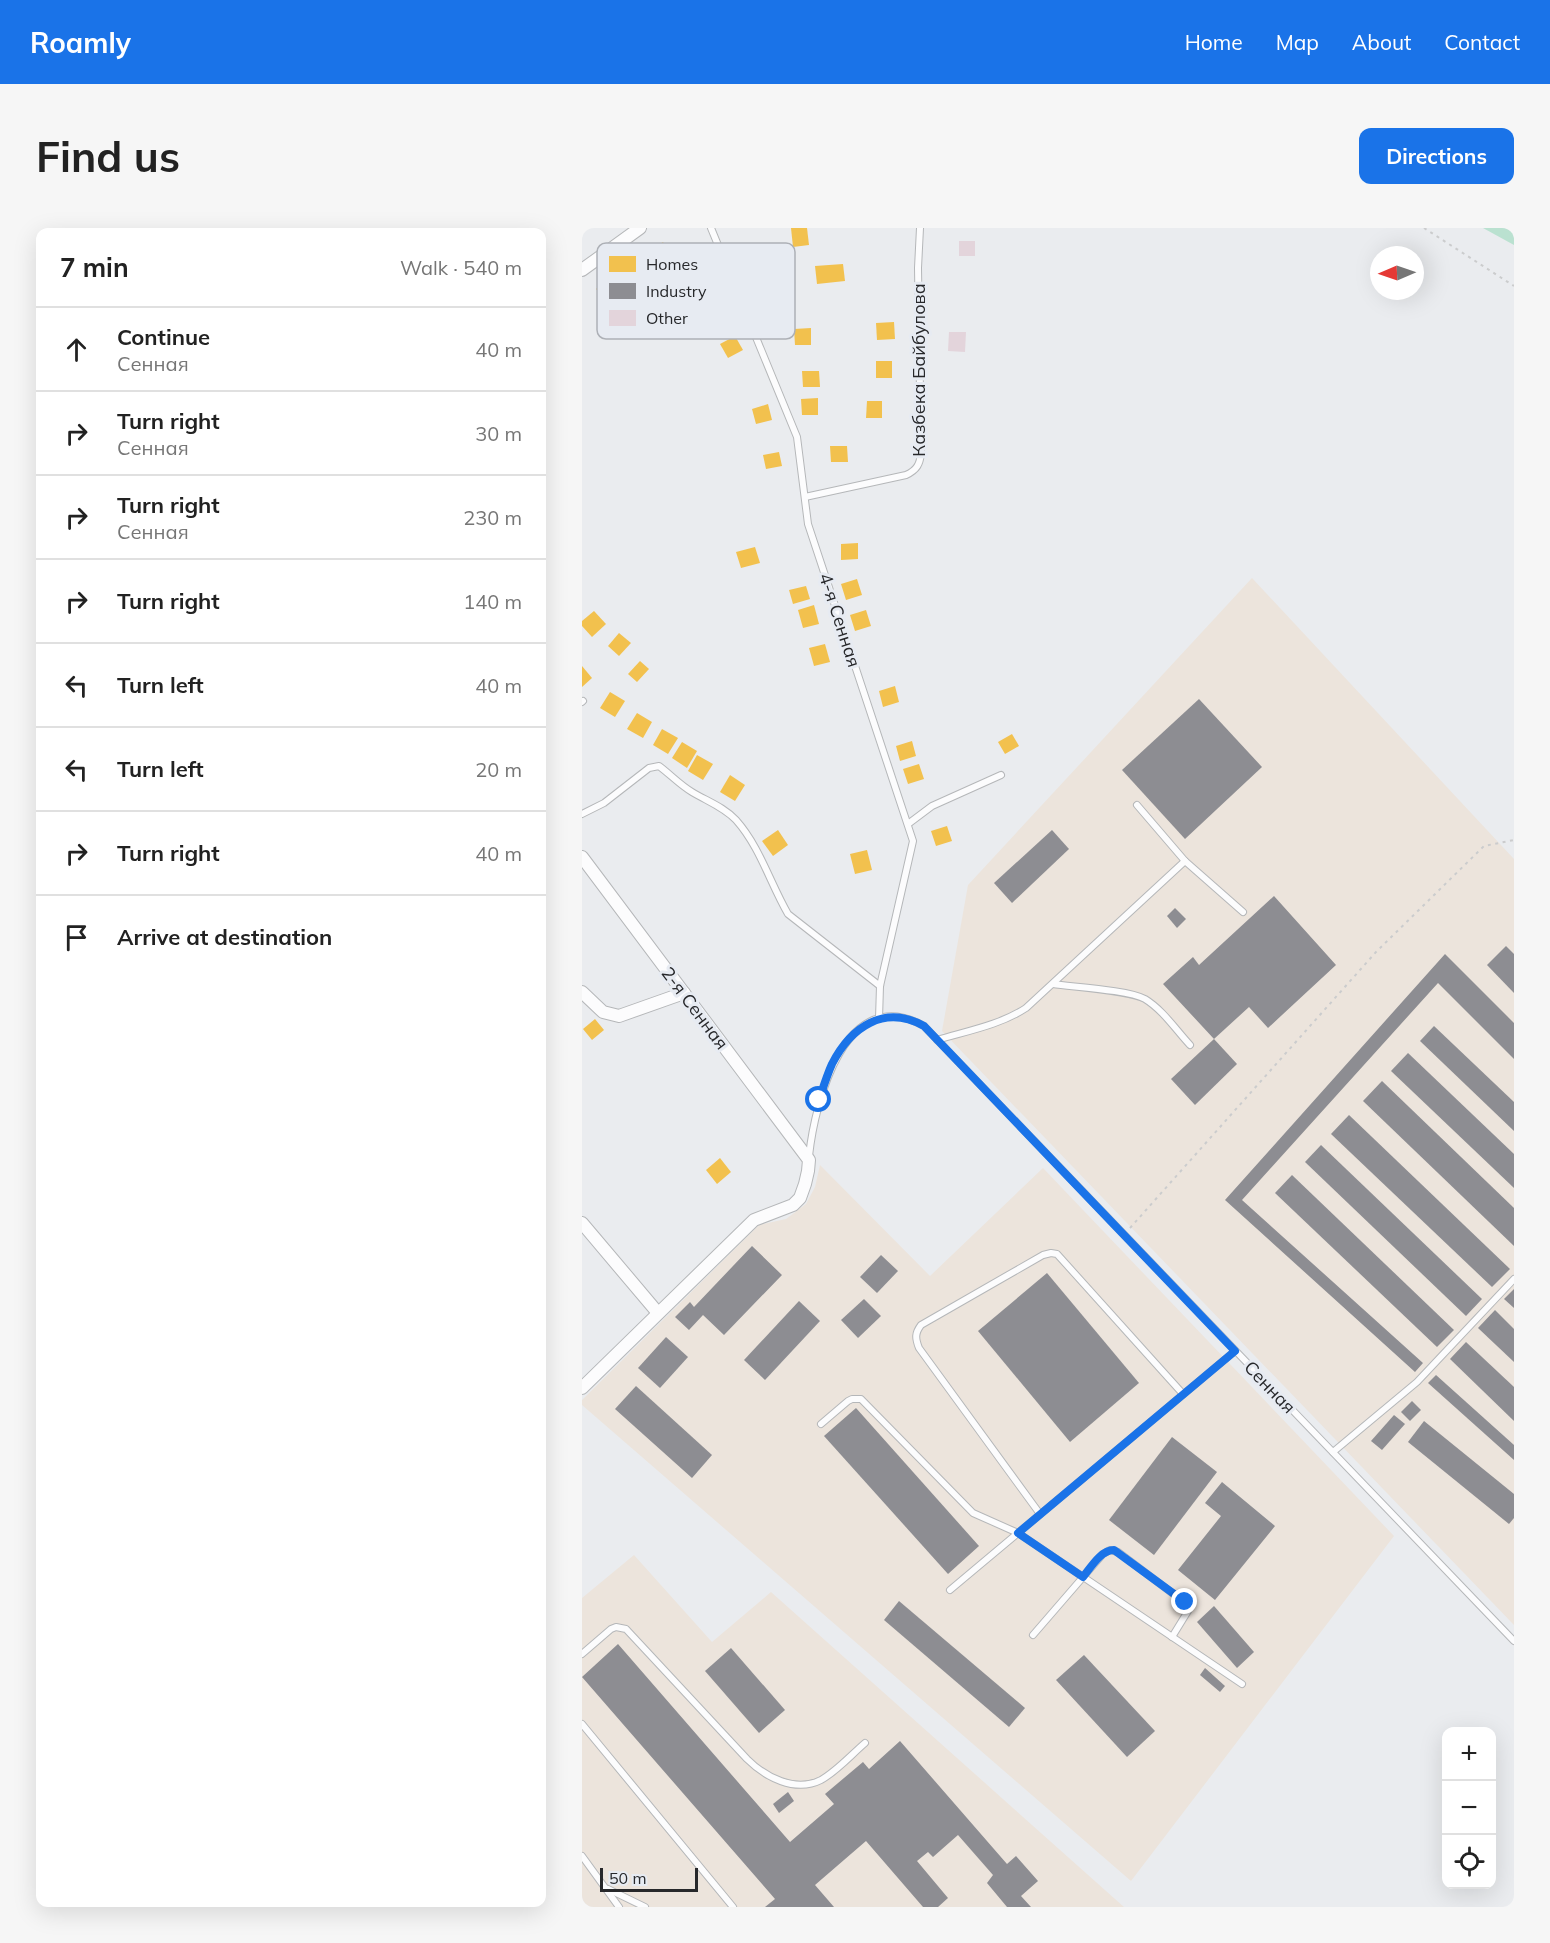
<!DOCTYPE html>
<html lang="en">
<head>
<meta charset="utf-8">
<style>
	body { margin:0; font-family:Mulish,sans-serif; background:#f6f6f6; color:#222 }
	.controls { position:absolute; right:18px; bottom:18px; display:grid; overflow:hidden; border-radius:12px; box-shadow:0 6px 24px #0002 }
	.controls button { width:54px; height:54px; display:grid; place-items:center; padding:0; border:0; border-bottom:2px solid #e0e0e0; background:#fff; color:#222; font:30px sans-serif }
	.compass { position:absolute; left:788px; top:18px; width:54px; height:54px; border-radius:50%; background:#fff; box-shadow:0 6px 24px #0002; rotate:268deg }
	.scale { position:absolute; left:18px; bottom:15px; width:98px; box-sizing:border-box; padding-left:6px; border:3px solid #27282b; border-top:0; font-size:16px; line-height:21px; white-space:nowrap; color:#27282b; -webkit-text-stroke:4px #e7ebf2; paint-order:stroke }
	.stop { position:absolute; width:18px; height:18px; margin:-14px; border:4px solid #1a73e8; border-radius:50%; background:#fff }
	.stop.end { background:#1a73e8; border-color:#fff; box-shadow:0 2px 6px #0008 }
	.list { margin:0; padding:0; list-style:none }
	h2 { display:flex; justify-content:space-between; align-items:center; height:78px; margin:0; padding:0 24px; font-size:26px }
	h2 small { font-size:20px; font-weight:400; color:#767676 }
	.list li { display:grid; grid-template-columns:39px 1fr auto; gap:18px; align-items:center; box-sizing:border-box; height:84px; padding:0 24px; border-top:2px solid #e0e0e0 }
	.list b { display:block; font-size:22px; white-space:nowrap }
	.list p { margin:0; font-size:20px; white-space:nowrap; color:#767676 }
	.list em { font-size:20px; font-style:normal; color:#767676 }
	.icon { flex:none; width:33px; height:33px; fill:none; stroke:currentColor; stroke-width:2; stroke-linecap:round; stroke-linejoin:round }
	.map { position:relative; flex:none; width:932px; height:1679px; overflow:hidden; border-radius:12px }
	header { display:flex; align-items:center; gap:36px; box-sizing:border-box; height:84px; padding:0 30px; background:#1a73e8; color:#fff }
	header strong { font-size:28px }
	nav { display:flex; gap:33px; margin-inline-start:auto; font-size:21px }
	.intro { display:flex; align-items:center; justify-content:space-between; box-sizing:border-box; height:144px; padding:0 36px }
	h1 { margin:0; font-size:42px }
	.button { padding:15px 27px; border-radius:12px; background:#1a73e8; color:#fff; font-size:21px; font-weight:700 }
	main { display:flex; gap:36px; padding:0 36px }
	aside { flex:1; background:#fff; border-radius:12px; box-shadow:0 6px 24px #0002 }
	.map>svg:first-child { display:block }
	.industrial { fill:#ece4dc }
	.green { fill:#bae1d0 }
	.homes { fill:#f2c14e }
	.industry { fill:#8d8d92 }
	.building { fill:#e3d4db }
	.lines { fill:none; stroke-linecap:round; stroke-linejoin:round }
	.service-casing { stroke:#b5b7b9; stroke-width:8 }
	.minor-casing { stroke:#b5b7b9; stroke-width:14 }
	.path { stroke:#cbcccd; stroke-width:2; stroke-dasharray:3 4.5; stroke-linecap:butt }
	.service { stroke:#fcfcfd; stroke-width:6 }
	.minor { stroke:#fcfcfd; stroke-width:12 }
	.route { stroke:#1a73e8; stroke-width:8 }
	.labels { text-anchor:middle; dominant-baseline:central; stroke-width:6; stroke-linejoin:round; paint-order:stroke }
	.street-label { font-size:18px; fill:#27282b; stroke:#e7ebf2 }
	.key { fill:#e7ebf2; stroke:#adb0b6; stroke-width:1.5 }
	.key-label { font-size:16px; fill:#27282b }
</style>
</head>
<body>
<header>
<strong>Roamly</strong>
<nav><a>Home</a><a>Map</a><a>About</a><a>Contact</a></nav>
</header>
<div class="intro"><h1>Find us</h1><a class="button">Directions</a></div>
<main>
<aside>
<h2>7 min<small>Walk · 540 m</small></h2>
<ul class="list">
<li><svg class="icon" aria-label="ahead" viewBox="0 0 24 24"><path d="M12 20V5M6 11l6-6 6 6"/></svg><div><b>Continue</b><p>Сенная</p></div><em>40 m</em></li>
<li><svg class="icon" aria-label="right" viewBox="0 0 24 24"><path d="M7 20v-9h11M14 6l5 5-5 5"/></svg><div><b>Turn right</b><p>Сенная</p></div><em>30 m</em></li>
<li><svg class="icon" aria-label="right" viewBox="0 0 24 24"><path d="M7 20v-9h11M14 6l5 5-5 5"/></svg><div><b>Turn right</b><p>Сенная</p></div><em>230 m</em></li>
<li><svg class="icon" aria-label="right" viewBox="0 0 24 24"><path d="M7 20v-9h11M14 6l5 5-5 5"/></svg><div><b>Turn right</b></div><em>140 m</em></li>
<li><svg class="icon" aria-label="left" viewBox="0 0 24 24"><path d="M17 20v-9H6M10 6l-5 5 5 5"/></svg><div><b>Turn left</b></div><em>40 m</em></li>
<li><svg class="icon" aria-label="left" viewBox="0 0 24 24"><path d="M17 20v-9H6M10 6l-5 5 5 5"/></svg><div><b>Turn left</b></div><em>20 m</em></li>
<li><svg class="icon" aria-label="right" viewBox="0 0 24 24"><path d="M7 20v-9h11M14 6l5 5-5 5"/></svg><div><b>Turn right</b></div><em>40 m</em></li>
<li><svg class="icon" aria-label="arrive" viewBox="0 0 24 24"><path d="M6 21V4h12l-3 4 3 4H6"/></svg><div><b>Arrive at destination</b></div></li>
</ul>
</aside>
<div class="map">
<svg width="932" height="1679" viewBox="0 0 932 1679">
	<rect width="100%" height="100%" fill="#eaecef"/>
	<g class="industrial">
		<polygon points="670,350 932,631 932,1397 360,803 386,657"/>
		<polygon points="238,937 348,1048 461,940 812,1308 549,1653 0,1177 0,1172 177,997 204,991 224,976 233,959"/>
		<polygon points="52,1327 130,1414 189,1364 542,1679 0,1679 0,1370"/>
	</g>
	<polygon class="green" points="901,0 932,0 932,17"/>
	<g class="homes">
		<polygon points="209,0 225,0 227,17 211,19"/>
		<polygon points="81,14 91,28 78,37 69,22"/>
		<polygon points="261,36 263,53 235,56 233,38"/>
		<polygon points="28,47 34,55 20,68 14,61"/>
		<polygon points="312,94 313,111 295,112 294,95"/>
		<polygon points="229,100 229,117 213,117 212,101"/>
		<polygon points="153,108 161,122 146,130 138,116"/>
		<rect x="294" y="133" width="16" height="17"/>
		<polygon points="220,143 237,143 238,159 221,159"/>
		<polygon points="236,170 236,187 220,187 219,171"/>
		<polygon points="285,173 300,173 300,190 284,190"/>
		<polygon points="186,176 190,192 174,196 170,181"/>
		<polygon points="248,218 265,218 266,234 249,234"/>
		<polygon points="197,224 200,238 184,241 181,227"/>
		<polygon points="276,315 276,331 259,332 259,316"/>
		<polygon points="173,319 178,335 159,340 154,324"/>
		<polygon points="275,351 280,367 264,372 259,356"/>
		<polygon points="224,358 228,371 211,376 207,362"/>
		<polygon points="232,377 237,396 221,400 216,382"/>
		<polygon points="284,382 289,398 273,403 268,387"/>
		<polygon points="12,383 24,396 10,409 0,398 0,393"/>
		<polygon points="37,405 49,415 37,428 26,418"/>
		<polygon points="243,416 248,434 232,438 227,420"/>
		<polygon points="58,433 67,441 55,454 46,446"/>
		<polygon points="0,438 10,450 0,459"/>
		<polygon points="313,458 317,474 301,479 297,463"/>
		<polygon points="28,464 43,473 33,489 18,480"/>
		<polygon points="55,485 70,494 61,510 45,501"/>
		<polygon points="80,501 96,510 86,526 71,517"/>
		<polygon points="430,506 437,518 423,526 416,514"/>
		<polygon points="330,513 334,528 318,533 314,518"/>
		<polygon points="100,514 115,523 105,540 90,530"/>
		<polygon points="115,527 131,536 121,552 106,543"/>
		<polygon points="337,536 342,551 326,556 321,541"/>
		<polygon points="148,547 163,557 153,573 138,564"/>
		<polygon points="365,598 370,613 354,618 349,603"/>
		<polygon points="196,602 206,617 191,628 180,613"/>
		<polygon points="285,622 290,642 273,646 268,626"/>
		<polygon points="13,791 22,802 10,812 1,801"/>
		<polygon points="138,930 149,944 135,956 124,942"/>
	</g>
	<g class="industry">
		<polygon points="617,471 680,539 603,611 540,542"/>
		<polygon points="470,602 487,621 430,675 412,655"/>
		<polygon points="692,668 754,737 686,800 667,779 632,811 581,756 611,729 617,737"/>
		<polygon points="593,680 604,691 595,700 585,688"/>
		<polygon points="924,718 932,726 932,765 905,737"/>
		<polygon points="863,726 932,795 932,831 856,755 660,972 841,1135 833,1144 643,972"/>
		<polygon points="852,798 932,874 932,903 838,813"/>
		<polygon points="632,811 655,836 613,877 589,851"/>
		<polygon points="826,825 932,926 932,960 809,843"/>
		<polygon points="800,853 932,980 932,1018 781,873"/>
		<polygon points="767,887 928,1041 910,1059 749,906"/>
		<polygon points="739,917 900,1071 884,1088 723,934"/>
		<polygon points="710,947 872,1102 855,1119 693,965"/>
		<polygon points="170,1018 200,1047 142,1107 121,1087 107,1102 93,1089 108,1074 112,1079"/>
		<polygon points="299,1027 316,1043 295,1065 278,1049"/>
		<polygon points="465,1045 557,1155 488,1214 396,1103"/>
		<polygon points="932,1061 932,1080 922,1071"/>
		<polygon points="282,1071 299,1088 276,1110 259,1092"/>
		<polygon points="217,1073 238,1093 183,1152 162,1132"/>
		<polygon points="913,1082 932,1101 932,1134 896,1100"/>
		<polygon points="84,1109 106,1129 78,1160 56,1140"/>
		<polygon points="884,1114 932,1159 932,1193 868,1131"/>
		<polygon points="854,1147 932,1217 932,1232 846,1155"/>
		<polygon points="54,1158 130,1227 110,1250 33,1181"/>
		<polygon points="830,1173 839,1182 828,1193 819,1184"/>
		<polygon points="274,1180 397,1318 366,1346 242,1208"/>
		<polygon points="812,1187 823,1196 800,1222 789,1213"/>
		<polygon points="842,1193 932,1266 932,1290 927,1296 826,1214"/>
		<polygon points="590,1209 635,1244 572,1327 527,1292"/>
		<polygon points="640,1254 693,1298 633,1372 596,1342 639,1288 623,1275"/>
		<polygon points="317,1373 443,1480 427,1499 302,1392"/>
		<polygon points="632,1378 672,1424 655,1440 615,1394"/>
		<polygon points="36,1416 208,1614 252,1576 243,1566 281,1534 287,1541 318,1513 425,1636 434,1628 456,1653 439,1668 449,1679 425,1679 405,1655 411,1647 376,1607 351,1629 346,1624 335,1633 366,1670 356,1679 341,1679 284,1613 233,1657 252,1679 183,1679 193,1671 0,1449"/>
		<polygon points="149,1420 203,1482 177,1505 123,1443"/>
		<polygon points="502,1427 573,1503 545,1529 474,1452"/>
		<polygon points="623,1440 643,1458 638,1464 618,1447"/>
		<polygon points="206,1564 212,1573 197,1585 191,1576"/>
	</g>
	<g class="building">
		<rect x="377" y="13" width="16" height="15"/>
		<polygon points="367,104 384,104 383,124 366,123"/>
	</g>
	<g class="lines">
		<defs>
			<g id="service">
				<polyline points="129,0 215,209 226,296 331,613 298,758 297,791"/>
				<path d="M223,269L324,247C335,242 338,236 339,225L336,40L338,0"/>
				<polyline points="0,474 1,473"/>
				<polyline points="555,577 603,633"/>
				<path d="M0,586L22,575L67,540L77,538C89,547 98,557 110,564C125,573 142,579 154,592C178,619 188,655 206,686L298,758"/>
				<polyline points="326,596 350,578 419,547"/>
				<path d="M471,756C492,759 547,762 563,771C581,782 594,802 608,817"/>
				<path d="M355,812C385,803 418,797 444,780L603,633L661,684"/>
				<path d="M227,928C233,874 263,753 342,798L932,1413"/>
				<polyline points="239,1196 266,1173 270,1171 279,1171 391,1285 436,1305 660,1456"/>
				<polyline points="751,1224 835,1154 932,1051"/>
				<path d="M458,1286L337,1120C333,1110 333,1105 339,1097L461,1027L469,1025L475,1026L601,1166"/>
				<polyline points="368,1362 653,1123"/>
				<polyline points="451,1407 521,1326 528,1322 536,1324 606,1377 606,1383 590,1409"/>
				<path d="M0,1426L29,1401L34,1399L44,1401L165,1531C183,1549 213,1565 239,1552C255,1543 269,1527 283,1515"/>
				<polyline points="0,1496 151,1679"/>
				<polyline points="0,1628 37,1679"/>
				<polyline points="26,1661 63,1679"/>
			</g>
			<g id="minor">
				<polyline points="0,42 58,0"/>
				<polyline points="0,629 227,932 226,943 223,956 218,970 211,977 172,992 0,1160"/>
				<polyline points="0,764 21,784 37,788 102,765"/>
				<polyline points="0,995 76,1085"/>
			</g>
		</defs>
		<use href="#service" class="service-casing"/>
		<use href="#minor" class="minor-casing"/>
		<g class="path">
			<polyline points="842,0 932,58"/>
			<polyline points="548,1000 794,724 902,618 932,612"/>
		</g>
		<use href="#service" class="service"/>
		<use href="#minor" class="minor"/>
	</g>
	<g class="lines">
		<path class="route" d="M237,872C241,860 245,847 250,836C269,799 302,776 342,798L653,1123L436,1305L501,1349C509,1339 519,1322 532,1322L603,1374"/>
	</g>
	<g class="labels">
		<g class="street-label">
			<text transform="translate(336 142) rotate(-90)">Казбека Байбулова</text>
			<text transform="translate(258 392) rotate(72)">4-я Сенная</text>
			<text transform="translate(113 780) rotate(53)">2-я Сенная</text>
			<text transform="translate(688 1159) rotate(46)">Сенная</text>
		</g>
	</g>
	<rect x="15" y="15" width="198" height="96" rx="9" class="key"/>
	<rect x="27" y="28" width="27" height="16" fill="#f2c14e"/>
	<rect x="27" y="55" width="27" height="16" fill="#8d8d92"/>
	<rect x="27" y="82" width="27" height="16" fill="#e3d4db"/>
	<g class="key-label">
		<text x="64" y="42">Homes</text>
		<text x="64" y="69">Industry</text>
		<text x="64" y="96">Other</text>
	</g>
</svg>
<div class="controls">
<button>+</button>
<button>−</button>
<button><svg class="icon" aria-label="locate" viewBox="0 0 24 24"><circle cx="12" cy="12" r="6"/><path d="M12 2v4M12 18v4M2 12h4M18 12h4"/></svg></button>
</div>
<svg class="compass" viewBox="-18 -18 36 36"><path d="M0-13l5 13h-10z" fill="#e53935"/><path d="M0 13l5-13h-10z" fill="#767676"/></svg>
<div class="scale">50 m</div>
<div class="stop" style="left:237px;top:872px"></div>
<div class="stop end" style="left:603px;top:1374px"></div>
</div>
</main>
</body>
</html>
